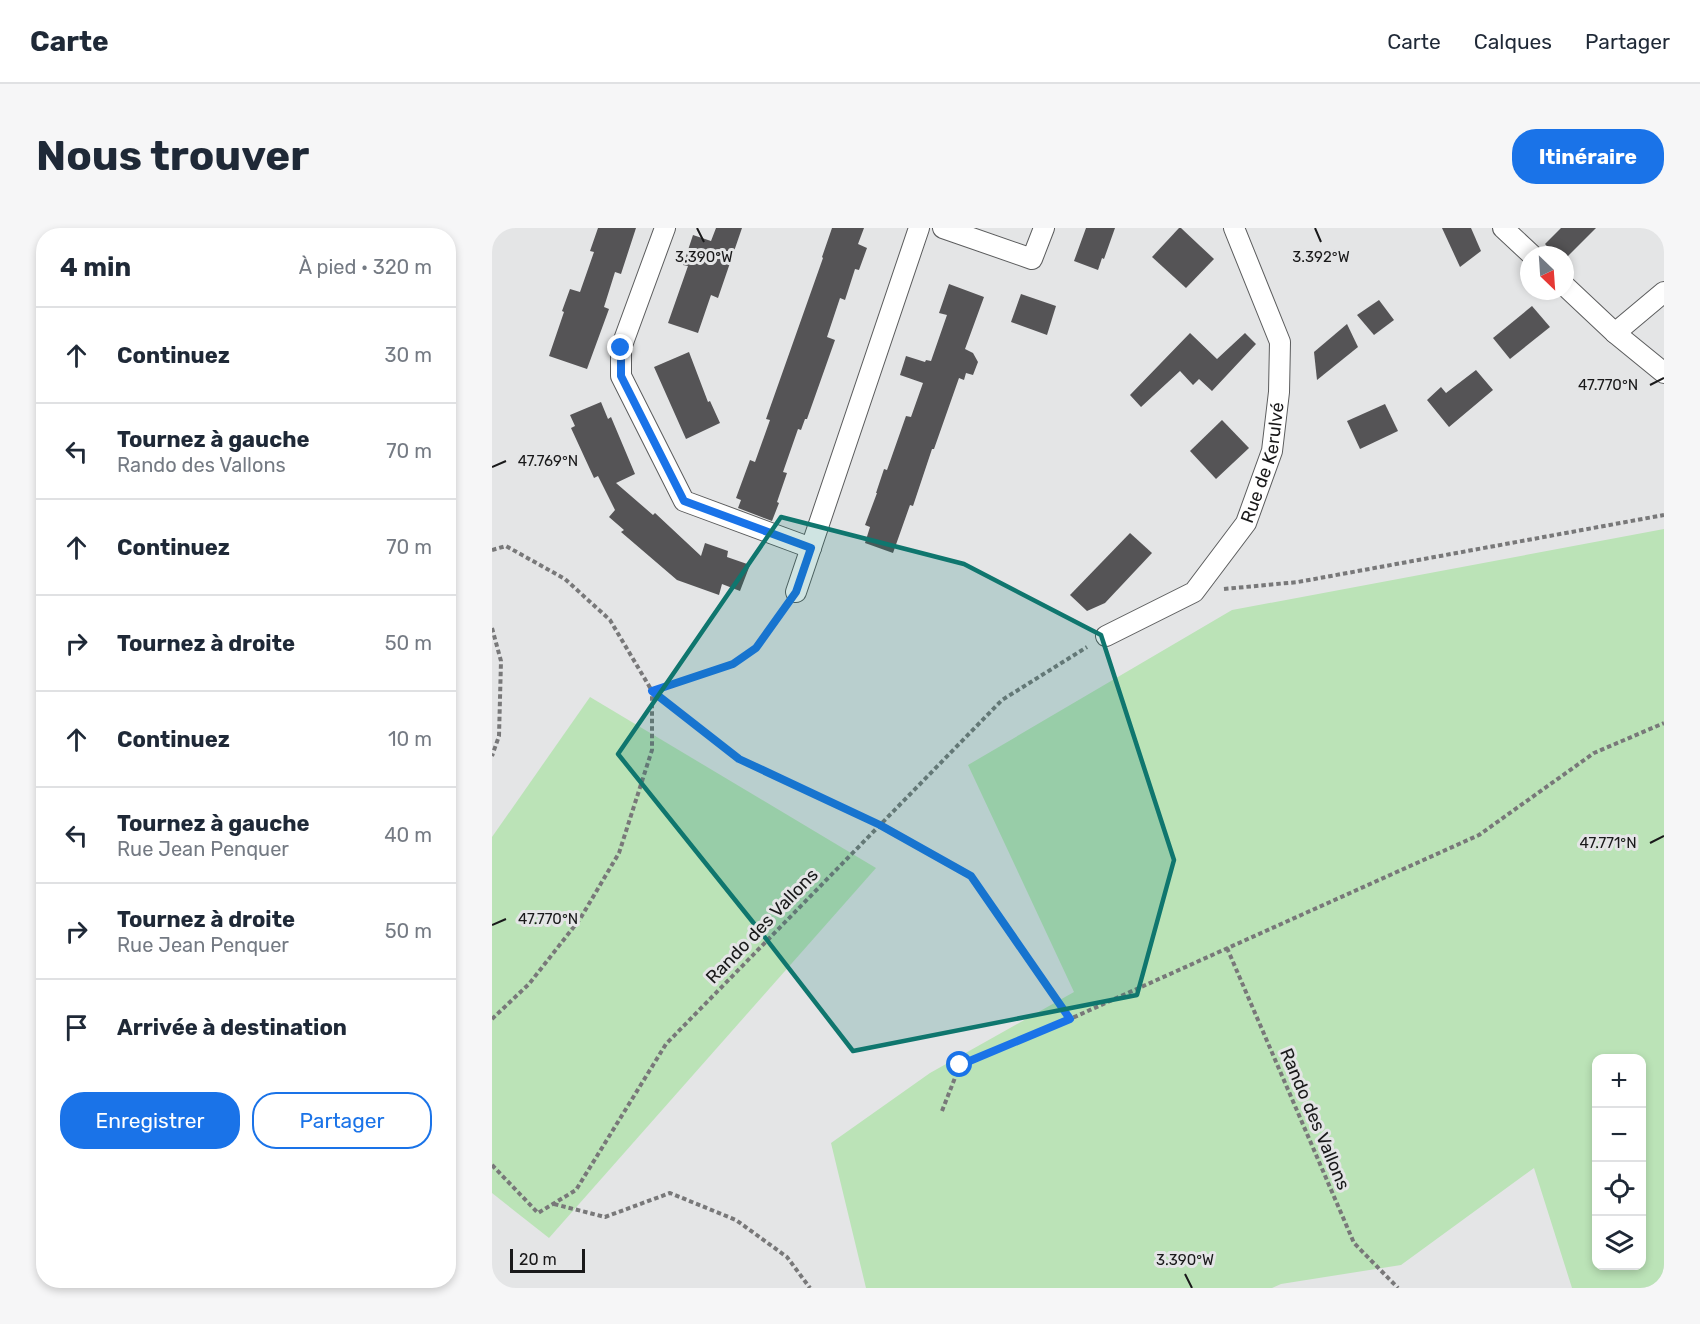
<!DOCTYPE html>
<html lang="fr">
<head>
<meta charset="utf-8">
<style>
	body { margin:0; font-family:Rubik,sans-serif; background:#f6f6f7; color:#1f2937 }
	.controls { position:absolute; right:18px; bottom:18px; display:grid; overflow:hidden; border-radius:12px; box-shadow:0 3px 9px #0003 }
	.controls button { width:54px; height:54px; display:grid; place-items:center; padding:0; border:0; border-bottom:2px solid #e0e1e3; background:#fff; color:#1f2937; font:30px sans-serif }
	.compass { position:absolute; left:1028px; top:18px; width:54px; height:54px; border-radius:50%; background:#fff; box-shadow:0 3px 9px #0003; rotate:155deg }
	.scale { position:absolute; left:18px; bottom:15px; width:75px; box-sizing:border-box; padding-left:6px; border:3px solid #19191a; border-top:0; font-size:16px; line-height:21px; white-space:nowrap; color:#19191a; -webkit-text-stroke:4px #e4e5e6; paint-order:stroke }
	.stop { position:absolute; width:18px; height:18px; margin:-14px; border:4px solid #1a73e8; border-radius:50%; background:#fff }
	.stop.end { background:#1a73e8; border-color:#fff; box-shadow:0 2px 6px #0008 }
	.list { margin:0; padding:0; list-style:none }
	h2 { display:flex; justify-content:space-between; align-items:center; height:78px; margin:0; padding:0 24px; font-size:26px }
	h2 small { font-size:20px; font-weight:400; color:#747a83 }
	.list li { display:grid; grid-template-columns:39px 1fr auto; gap:18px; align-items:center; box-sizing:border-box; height:96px; padding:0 24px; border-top:2px solid #e0e1e3 }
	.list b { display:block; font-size:22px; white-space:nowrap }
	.list p { margin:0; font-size:20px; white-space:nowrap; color:#747a83 }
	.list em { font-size:20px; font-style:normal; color:#747a83 }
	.actions { display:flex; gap:12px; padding:18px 24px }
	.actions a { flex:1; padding:14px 0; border:2px solid #1a73e8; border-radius:24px; text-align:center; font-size:21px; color:#1a73e8 }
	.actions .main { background:#1a73e8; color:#fff }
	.icon { flex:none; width:33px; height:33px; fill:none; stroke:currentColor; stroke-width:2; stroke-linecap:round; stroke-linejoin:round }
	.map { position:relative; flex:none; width:1172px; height:1060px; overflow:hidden; border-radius:24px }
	header { display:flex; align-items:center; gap:36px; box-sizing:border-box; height:84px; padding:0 30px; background:#fff; border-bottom:2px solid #e0e1e3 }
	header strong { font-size:28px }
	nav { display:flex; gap:33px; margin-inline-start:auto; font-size:21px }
	.intro { display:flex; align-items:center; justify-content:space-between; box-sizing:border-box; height:144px; padding:0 36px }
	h1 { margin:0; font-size:42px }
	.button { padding:15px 27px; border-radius:24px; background:#1a73e8; color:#fff; font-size:21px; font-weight:700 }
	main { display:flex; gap:36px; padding:0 36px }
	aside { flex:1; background:#fff; border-radius:24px; box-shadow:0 3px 9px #0003 }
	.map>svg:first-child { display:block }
	.green { fill:#bbe3b7; fill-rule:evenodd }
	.building { fill:#555456 }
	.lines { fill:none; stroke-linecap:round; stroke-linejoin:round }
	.minor-casing { stroke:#5b5c5d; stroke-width:22 }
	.path { stroke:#787879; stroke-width:4; stroke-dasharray:4.5 3; stroke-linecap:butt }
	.minor { stroke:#fff; stroke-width:20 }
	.route { stroke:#1a73e8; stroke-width:8 }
	.marked { fill:#0f766e; fill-opacity:0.2; stroke:#0f766e; stroke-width:4.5; stroke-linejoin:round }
	.ticks { fill:none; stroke:#19191a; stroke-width:2 }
	.labels { text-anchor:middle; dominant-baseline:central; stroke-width:6; stroke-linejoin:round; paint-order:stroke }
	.street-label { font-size:18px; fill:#19191a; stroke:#e4e5e6 }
	.ticks-label { font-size:15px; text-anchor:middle; fill:#19191a; stroke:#e4e5e6; stroke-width:6; stroke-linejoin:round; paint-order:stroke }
</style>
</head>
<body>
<header>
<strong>Carte</strong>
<nav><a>Carte</a><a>Calques</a><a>Partager</a></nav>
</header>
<div class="intro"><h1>Nous trouver</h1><a class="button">Itinéraire</a></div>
<main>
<aside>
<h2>4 min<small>À pied · 320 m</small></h2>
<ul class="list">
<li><svg class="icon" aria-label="ahead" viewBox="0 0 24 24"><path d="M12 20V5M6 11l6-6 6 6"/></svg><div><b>Continuez</b></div><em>30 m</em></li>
<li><svg class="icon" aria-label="left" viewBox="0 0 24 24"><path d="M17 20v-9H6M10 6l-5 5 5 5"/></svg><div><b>Tournez à gauche</b><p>Rando des Vallons</p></div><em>70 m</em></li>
<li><svg class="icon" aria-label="ahead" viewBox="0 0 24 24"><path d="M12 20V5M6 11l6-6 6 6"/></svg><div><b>Continuez</b></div><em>70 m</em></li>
<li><svg class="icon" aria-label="right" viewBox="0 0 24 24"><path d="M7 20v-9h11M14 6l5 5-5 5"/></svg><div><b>Tournez à droite</b></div><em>50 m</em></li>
<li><svg class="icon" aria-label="ahead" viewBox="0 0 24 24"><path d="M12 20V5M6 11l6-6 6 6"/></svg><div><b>Continuez</b></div><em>10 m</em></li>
<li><svg class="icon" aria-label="left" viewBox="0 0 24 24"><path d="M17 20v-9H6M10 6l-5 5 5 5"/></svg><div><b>Tournez à gauche</b><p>Rue Jean Penquer</p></div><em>40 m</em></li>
<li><svg class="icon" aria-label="right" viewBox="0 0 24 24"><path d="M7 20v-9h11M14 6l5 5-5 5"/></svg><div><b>Tournez à droite</b><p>Rue Jean Penquer</p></div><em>50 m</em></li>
<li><svg class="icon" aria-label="arrive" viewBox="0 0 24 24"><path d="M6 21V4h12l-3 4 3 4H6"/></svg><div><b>Arrivée à destination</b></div></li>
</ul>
<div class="actions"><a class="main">Enregistrer</a><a>Partager</a></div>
</aside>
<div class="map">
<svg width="1172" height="1060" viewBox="0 0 1172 1060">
	<rect width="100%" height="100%" fill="#e4e5e6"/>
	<g class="green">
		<path d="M1172,301V1060H1080L1042,940L909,1037L789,1056L780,1060H374L339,915L438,845L582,764L476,537L740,382ZM1104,830H1150V1038H1104Z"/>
		<polygon points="98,469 384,640 57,1010 0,965 0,609"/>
	</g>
	<g class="building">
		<polygon points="106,0 144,0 129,46 123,44 112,79 117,81 95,141 57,128 72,84 70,83 78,61 88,64 102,24 98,23"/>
		<polygon points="224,0 250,0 226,70 219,67 206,105 176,95 196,38 191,37 201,7 219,13"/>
		<polygon points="340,0 372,0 366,16 375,20 367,42 363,41 353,72 348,70 335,109 343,112 315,191 313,191 309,202 306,201 291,244 295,245 285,274 287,275 280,293 246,280 249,272 244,270 258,232 263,234 278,192 274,191 331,30 330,29"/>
		<polygon points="594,0 623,0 612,31 610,30 606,42 582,33"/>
		<polygon points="687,0 689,0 722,31 694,60 660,29"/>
		<polygon points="950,0 979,0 989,23 968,39"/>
		<polygon points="1069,0 1104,0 1073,31 1073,27 1063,27 1053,16"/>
		<polygon points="457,56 492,69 473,121 481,125 486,134 481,147 474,145 472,152 467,150 442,221 440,221 421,278 418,277 401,325 373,315 378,299 373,297 385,265 384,265 392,241 395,242 414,188 419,189 431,155 408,147 414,128 433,134 434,132 439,133 455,87 447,85"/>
		<polygon points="529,66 564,78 555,107 519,94"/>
		<polygon points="887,72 902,92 882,107 865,87"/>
		<polygon points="1040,78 1058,99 1018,131 1001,110"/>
		<polygon points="855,96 866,119 825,152 822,124"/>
		<polygon points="698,105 725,131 753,105 764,116 720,163 707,151 701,157 688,143 649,179 638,167"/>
		<polygon points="197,124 216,174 218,173 228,195 194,211 162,139"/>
		<polygon points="984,142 1001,162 957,199 935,172 949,159 954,165"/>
		<polygon points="109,174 116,191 119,189 143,246 124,255 161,287 163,285 209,328 213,315 236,323 235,329 258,337 248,363 230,356 227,367 185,352 129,304 132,302 117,289 123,282 106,248 102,250 79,200 83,198 78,187"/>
		<polygon points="893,176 906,203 868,221 855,193"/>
		<polygon points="730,192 757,220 724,251 698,223"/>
		<polygon points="638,305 660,325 613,375 595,383 578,367"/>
	</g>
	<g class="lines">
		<defs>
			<g id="minor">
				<polyline points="173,0 129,120 129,148 192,273 319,320"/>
				<polyline points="451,0 540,31 552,0"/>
				<polyline points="1011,0 1040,27"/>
				<polyline points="1073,58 1123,105 1172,145"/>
				<polyline points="1123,105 1172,64"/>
				<polyline points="304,364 427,0"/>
				<path id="s1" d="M614,408L702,364L754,295L780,223L787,164L788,114L742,0"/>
			</g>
		</defs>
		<use href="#minor" class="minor-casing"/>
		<g class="path">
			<polyline points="0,322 14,318 73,351 118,392 160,463 247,531 388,597 510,472 595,419"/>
			<polyline points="732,361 806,354 1172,287"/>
			<polyline points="0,400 9,433 7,508 0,528"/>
			<polyline points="735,720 862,1015 906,1060"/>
			<polyline points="0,791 37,756 88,691 127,625 160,522 160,463 241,436 264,420 291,382"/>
			<polyline points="450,883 468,837 578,791 987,607 1102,525 1172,495"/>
			<polyline points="0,937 46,985 84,962 174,816 388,597 479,648 578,791"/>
			<polyline points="62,976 113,989 178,965 244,992 295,1029 318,1060"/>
		</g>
		<use href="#minor" class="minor"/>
	</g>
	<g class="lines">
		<polyline class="route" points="129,120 129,148 192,273 319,320 304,364 264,420 241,436 160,463 247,531 388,597 479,648 578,791 468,837"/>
	</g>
	<path class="marked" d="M289,289L472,336L609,407L682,632L645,767L361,823L268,703L126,526Z"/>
	<path class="ticks" d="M205,0L212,14M823,0L829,14M1158,157L1172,150M0,239L14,233M1158,615L1172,608M0,697L14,691M693,1046L700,1060"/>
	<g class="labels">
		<g class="street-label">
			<text stroke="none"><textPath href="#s1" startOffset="248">Rue de Kerulvé</textPath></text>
			<text transform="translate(270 698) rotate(-46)">Rando des Vallons</text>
			<text transform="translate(823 891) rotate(67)">Rando des Vallons</text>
		</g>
	</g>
	<g class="ticks-label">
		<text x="212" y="34">3.390°W</text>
		<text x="829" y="34">3.392°W</text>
		<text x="1116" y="162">47.770°N</text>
		<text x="56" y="238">47.769°N</text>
		<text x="1116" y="620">47.771°N</text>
		<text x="56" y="696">47.770°N</text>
		<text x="693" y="1037">3.390°W</text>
	</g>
</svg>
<div class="controls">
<button>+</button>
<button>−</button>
<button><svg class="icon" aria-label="locate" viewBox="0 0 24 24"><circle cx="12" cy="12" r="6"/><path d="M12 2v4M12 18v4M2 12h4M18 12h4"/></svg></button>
<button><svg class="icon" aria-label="layers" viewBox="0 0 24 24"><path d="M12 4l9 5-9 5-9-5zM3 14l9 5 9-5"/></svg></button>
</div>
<svg class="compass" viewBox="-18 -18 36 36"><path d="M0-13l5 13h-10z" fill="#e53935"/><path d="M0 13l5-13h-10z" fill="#747a83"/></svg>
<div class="scale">20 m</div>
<div class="stop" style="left:468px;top:837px"></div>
<div class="stop end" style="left:129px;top:120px"></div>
</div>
</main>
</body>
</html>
